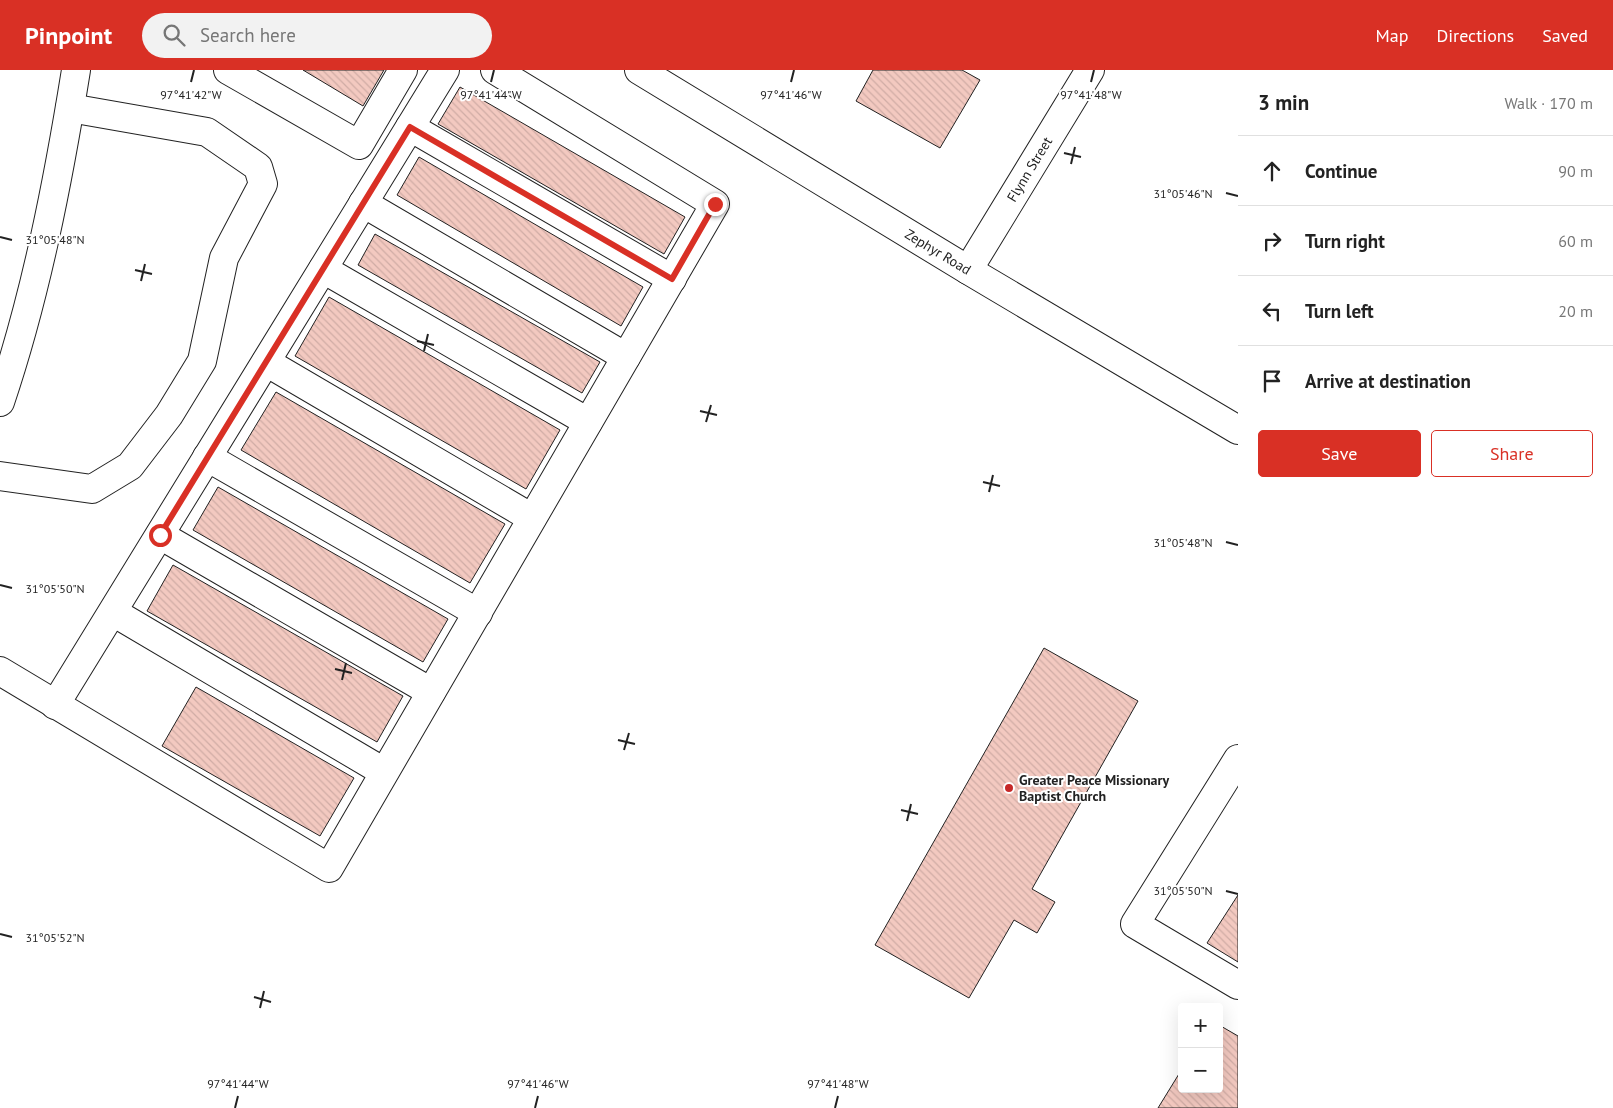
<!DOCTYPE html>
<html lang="en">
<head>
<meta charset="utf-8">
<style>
	body { margin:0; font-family:"PT Sans",sans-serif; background:#f2f2f2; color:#222 }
	.controls { position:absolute; right:15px; bottom:15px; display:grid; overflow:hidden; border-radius:5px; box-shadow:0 5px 20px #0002 }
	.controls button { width:45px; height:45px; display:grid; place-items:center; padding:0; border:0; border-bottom:1px solid #e0e0e0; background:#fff; color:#222; font:25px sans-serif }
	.stop { position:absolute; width:15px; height:15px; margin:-11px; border:4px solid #d93025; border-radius:50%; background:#fff }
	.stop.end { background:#d93025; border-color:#fff; box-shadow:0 1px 5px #0008 }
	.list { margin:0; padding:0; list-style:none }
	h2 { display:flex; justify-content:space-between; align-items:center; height:65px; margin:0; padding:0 20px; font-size:21px }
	h2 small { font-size:16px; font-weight:400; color:#767676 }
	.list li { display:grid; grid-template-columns:32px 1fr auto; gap:15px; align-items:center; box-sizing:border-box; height:70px; padding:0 20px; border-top:1px solid #e0e0e0 }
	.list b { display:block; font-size:19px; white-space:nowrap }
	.list em { font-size:16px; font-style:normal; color:#767676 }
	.actions { display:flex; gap:10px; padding:15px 20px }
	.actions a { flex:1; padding:11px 0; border:1px solid #d93025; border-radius:5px; text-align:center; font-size:18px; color:#d93025 }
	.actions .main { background:#d93025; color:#fff }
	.icon { flex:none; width:28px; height:28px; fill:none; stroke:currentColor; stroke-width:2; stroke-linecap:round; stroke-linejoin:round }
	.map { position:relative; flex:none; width:1238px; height:1038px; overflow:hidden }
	header { display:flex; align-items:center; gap:30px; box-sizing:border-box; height:70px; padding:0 25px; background:#d93025; color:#fff }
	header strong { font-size:24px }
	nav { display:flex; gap:28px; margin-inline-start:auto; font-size:18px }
	.search { width:350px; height:45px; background:#f2f2f2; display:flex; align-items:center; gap:12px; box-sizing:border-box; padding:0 18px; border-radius:28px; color:#767676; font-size:19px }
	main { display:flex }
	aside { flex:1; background:#fff }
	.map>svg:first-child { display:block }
	.building { fill:url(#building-back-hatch); stroke:#222 }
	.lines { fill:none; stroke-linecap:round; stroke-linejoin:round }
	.minor-casing { stroke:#222; stroke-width:30 }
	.major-casing { stroke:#222; stroke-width:30 }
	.minor { stroke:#fff; stroke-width:28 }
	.major { stroke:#fff; stroke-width:28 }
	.route { stroke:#d93025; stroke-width:6 }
	.ticks { fill:none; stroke:#222; stroke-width:2 }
	.poi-dot { fill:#c62828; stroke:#fff; stroke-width:2 }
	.labels { text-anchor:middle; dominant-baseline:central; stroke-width:4; stroke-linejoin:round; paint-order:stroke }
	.street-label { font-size:14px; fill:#222; stroke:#fff }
	.poi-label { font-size:14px; font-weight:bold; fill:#222; stroke:#fff; text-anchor:start }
	.ticks-label { font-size:12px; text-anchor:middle; fill:#222; stroke:#fff; stroke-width:4; stroke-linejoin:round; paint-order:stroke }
</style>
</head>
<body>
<header>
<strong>Pinpoint</strong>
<div class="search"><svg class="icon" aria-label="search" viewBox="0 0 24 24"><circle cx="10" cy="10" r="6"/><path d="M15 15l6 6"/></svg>Search here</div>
<nav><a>Map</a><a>Directions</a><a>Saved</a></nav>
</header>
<main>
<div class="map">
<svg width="1238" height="1038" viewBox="0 0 1238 1038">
	<defs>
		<pattern id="building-back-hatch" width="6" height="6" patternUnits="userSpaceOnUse" patternTransform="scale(1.25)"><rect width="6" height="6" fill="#f3c9c0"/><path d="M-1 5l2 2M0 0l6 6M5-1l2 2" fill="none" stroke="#d0aca5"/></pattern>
	</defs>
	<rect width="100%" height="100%" fill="#fff"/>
	<g class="building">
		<polygon points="303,0 384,0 363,36"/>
		<polygon points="873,0 962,0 980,10 940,78 856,31"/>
		<polygon points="460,17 685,147 664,184 438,54"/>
		<polygon points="419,87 643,217 621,256 397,125"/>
		<polygon points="375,164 600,292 582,323 358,195"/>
		<polygon points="329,227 560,360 526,419 295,286"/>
		<polygon points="276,322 505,454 470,513 241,380"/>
		<polygon points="218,417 448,549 423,592 193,460"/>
		<polygon points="173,495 403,626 377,672 147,541"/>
		<polygon points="1044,578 1138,631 1032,819 1055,832 1037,863 1014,850 969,928 875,875"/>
		<polygon points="196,617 354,708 320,766 162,676"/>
		<polygon points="1238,825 1238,892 1207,873"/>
		<polygon points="1219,955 1238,966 1238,1038 1158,1038 1182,999 1182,1019 1219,1019"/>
	</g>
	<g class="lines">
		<defs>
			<g id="minor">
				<polyline points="228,0 359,75 403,0"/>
				<path id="s1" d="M639,0L968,200L1238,360"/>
				<polyline points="410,57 672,209"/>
				<polyline points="363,133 626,287"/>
				<polyline points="323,199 588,352"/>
				<path id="s2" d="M968,200L1090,0"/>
				<polyline points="266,292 532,448"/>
				<polyline points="207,387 478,543"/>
				<polyline points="0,406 92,419 130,396 169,345 202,291 224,188 263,114 258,97 207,62 70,38"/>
				<polyline points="160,465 431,622"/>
				<polyline points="113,542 384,702"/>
				<polyline points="0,601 329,798 715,134 495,0"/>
				<polyline points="55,635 445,0"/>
				<polyline points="1238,689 1135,854 1238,915"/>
			</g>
			<path id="major" d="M0,332C36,225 58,112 76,0"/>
		</defs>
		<use href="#minor" class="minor-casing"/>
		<use href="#major" class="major-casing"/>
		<use href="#minor" class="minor"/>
		<use href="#major" class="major"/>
	</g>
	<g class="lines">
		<polyline class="route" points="160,465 410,57 672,209 715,134"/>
	</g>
	<path class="ticks" d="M191,12L194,0M491,12L494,0M791,12L794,0M1091,12L1094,0M1064,83L1081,87M1071,94L1075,77M1226,123L1238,126M0,167L12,170M135,200L152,204M141,211L145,194M417,271L434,275M424,281L428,264M700,341L717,345M706,352L711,335M983,412L1000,416M989,422L993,405M1226,472L1238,475M0,515L12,518M335,599L352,603M342,610L346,593M618,670L635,674M624,680L629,663M901,740L918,744M907,751L911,734M1226,821L1238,824M0,864L12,867M254,927L271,932M260,938L264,921M235,1038L238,1026M535,1038L538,1026M835,1038L838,1026"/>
	<circle class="poi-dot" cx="1009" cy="718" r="5"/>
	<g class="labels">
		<g class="street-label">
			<text stroke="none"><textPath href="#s2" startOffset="118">Flynn Street</textPath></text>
			<text stroke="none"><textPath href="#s1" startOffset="350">Zephyr Road</textPath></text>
		</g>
		<g class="poi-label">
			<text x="1019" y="710">Greater Peace Missionary<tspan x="1019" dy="16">Baptist Church</tspan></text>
		</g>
	</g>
	<g class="ticks-label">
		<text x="191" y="29">97°41'42"W</text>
		<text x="491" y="29">97°41'44"W</text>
		<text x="791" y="29">97°41'46"W</text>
		<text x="1091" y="29">97°41'48"W</text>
		<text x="1183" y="128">31°05'46"N</text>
		<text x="55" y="174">31°05'48"N</text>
		<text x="1183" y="477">31°05'48"N</text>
		<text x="55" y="523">31°05'50"N</text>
		<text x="1183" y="825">31°05'50"N</text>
		<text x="55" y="872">31°05'52"N</text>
		<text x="238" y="1018">97°41'44"W</text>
		<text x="538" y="1018">97°41'46"W</text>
		<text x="838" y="1018">97°41'48"W</text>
	</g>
</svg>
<div class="controls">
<button>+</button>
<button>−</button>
</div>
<div class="stop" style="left:160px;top:465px"></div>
<div class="stop end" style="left:715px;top:134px"></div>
</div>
<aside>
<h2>3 min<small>Walk · 170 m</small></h2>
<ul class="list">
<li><svg class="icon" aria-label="ahead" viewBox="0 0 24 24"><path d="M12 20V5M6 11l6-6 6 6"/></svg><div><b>Continue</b></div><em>90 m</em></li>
<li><svg class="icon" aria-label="right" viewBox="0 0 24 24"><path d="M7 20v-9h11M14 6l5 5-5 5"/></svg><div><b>Turn right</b></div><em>60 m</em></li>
<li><svg class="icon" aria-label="left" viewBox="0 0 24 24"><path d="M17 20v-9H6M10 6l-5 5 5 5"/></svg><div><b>Turn left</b></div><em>20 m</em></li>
<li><svg class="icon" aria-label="arrive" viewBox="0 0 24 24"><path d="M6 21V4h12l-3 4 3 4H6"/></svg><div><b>Arrive at destination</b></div></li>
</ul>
<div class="actions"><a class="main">Save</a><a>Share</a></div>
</aside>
</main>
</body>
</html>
